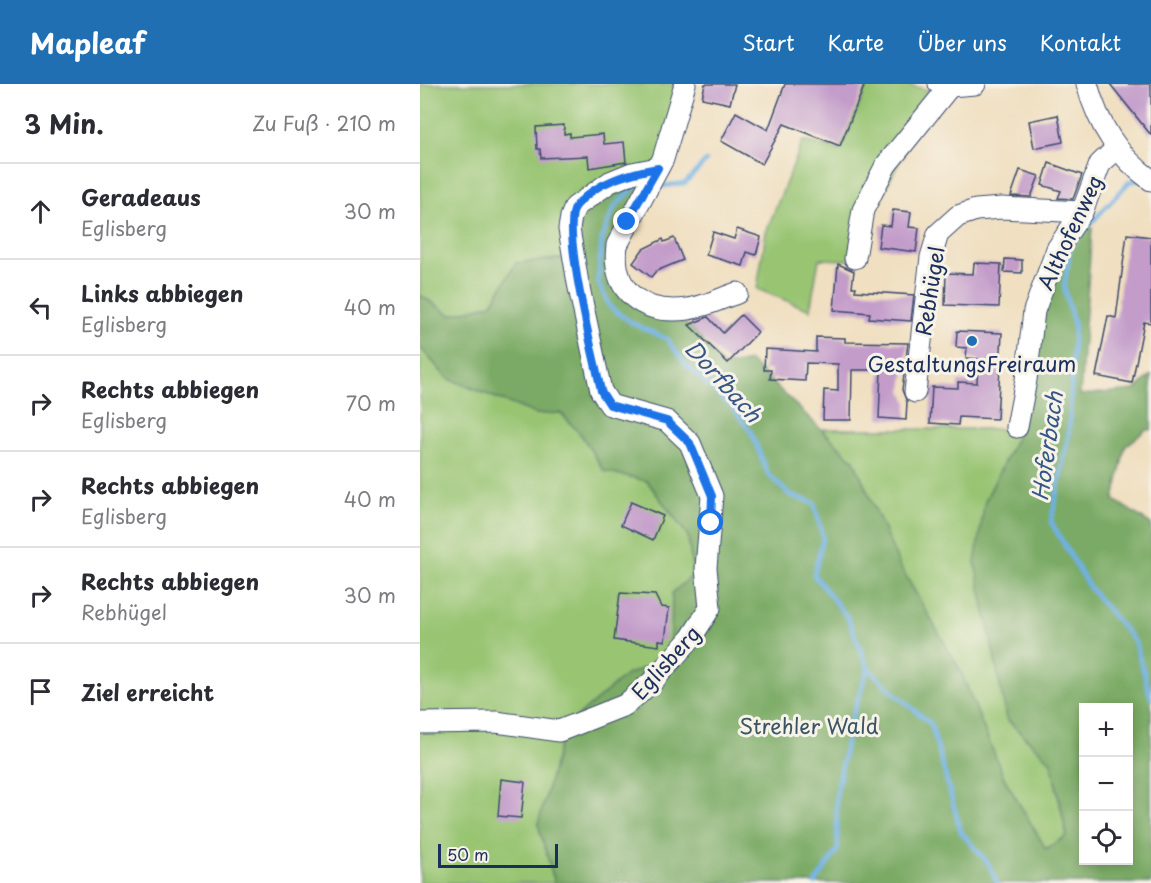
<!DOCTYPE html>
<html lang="de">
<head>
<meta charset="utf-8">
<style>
	body { margin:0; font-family:"Playpen Sans",sans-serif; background:#f7f7f7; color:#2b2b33 }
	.controls { position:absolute; right:18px; bottom:18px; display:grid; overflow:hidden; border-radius:0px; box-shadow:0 3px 9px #0003 }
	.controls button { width:54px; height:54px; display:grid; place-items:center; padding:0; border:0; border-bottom:2px solid #e1e1e2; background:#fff; color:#2b2b33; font:30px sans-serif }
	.scale { position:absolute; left:18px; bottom:15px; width:120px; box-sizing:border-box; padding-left:6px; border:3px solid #1b2f5e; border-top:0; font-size:16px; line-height:21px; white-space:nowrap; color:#1b2f5e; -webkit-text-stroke:4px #f7f3e8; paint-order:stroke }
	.stop { position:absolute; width:18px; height:18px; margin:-14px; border:4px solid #1a73e8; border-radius:50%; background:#fff }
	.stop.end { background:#1a73e8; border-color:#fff; box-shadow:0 2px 6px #0008 }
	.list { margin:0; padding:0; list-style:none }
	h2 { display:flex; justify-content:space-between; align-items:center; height:78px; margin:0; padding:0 24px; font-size:26px }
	h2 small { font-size:20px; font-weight:400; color:#7c7c81 }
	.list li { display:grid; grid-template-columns:39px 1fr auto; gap:18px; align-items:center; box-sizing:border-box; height:96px; padding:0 24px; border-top:2px solid #e1e1e2 }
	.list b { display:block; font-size:22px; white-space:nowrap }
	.list p { margin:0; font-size:20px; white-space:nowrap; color:#7c7c81 }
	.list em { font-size:20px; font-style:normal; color:#7c7c81 }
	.icon { flex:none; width:33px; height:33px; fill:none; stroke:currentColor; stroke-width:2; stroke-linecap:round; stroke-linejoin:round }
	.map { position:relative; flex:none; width:731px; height:799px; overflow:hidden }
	header { display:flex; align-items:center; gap:36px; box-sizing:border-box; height:84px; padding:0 30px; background:#1f6fb2; color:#fff }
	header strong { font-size:28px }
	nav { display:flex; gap:33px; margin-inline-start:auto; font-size:21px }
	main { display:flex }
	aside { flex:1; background:#fff }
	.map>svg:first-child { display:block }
	.green { fill:#99c573; stroke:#5a7a68; stroke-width:1.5 }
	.forest { fill:#7aaa65; stroke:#4a6c62; stroke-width:1.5; fill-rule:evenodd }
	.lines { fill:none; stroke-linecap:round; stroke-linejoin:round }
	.stream { stroke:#70b1e4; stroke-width:4.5 }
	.building { fill:#c39cca }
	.minor-casing { stroke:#3b496d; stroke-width:23 }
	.minor { stroke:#fff; stroke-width:21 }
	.route { stroke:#1a73e8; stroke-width:8 }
	.poi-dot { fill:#1f6fb2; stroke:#f7f3e8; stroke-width:2 }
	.labels { text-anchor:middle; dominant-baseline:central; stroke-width:6; stroke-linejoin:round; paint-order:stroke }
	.street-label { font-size:21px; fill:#1b2f5e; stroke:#f7f3e8 }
	.poi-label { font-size:21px; fill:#1b2f5e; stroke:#f7f3e8 }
	.park-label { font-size:21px; fill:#3a5463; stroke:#f7f3e8 }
	.water-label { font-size:22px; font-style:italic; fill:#355686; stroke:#f7f3e8 }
</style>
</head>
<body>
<header>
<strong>Mapleaf</strong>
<nav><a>Start</a><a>Karte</a><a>Über uns</a><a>Kontakt</a></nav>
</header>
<main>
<aside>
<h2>3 Min.<small>Zu Fuß · 210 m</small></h2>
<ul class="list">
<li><svg class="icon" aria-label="ahead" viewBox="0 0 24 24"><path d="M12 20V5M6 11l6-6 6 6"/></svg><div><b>Geradeaus</b><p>Eglisberg</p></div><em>30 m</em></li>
<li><svg class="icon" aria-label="left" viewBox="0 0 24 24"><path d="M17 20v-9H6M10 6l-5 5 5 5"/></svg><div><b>Links abbiegen</b><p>Eglisberg</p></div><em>40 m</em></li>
<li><svg class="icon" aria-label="right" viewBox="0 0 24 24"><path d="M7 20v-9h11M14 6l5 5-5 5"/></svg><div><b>Rechts abbiegen</b><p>Eglisberg</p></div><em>70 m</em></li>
<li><svg class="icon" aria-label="right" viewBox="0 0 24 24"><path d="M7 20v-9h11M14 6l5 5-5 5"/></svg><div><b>Rechts abbiegen</b><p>Eglisberg</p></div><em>40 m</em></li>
<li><svg class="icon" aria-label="right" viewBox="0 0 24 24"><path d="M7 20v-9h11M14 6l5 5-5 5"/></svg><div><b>Rechts abbiegen</b><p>Rebhügel</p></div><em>30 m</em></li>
<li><svg class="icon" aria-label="arrive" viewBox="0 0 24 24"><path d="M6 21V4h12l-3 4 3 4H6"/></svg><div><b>Ziel erreicht</b></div></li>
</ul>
</aside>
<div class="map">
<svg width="731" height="799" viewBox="0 0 731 799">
	<rect width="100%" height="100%" fill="#f7f3e8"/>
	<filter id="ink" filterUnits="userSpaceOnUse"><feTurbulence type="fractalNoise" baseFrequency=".0167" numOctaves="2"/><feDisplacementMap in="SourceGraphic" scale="12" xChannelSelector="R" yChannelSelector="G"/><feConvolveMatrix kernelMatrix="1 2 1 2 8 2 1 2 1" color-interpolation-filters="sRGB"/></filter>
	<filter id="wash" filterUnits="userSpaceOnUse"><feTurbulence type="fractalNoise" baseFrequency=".008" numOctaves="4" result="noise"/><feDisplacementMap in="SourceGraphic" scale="24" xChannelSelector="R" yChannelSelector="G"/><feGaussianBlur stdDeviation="1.35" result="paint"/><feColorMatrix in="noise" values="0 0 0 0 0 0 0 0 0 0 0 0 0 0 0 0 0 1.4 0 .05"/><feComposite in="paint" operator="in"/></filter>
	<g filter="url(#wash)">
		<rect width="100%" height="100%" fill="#f0dfc0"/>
		<g class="green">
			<polygon points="0,0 259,0 238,84 148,174 96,179 72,220 31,231 0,211"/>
			<polygon points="448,0 484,0 516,8 428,176 399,175 390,226 337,205 346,148 383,57 420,66"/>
			<polygon points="0,263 27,294 116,330 141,329 162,352 184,386 227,397 268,452 273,491 251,563 230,582 206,591 118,740 135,799 0,799"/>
			<polygon points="402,345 600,345 565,417 586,635 631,678 647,752 625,765 584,694 540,586 479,480 434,377"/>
		</g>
		<path class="forest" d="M238,84L195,176L238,226L269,241L304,282L330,277L434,377L479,480L540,586L584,694L626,765L647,752L631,678L587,635L555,479L565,417L601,345L616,227L657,141L672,144L660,311L715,306L731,291V346H726L705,363L694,416L731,440V799H135L118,740L144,644L206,591L230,582L251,563L252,509L273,491L268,452L227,397L184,387L162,352L141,329L116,330L27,294L0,263V211L31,231L72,220L96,179L148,174L155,123ZM664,624H708V776H664Z"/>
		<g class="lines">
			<g class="stream">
				<polyline points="720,96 709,98 651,161 644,203 654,241 649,349 631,438 669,503 715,558 731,614"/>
				<polyline points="222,102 217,101 195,122 182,154 178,198 190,223 212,239 247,255 266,281 314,325 331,348 348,390 370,411 394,419 403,453 394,491 428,534 448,584 429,643 416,714 418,765 395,799"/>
				<polyline points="236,103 265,99 286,77"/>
				<polyline points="448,584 473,608 511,640 541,748 568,779 577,799"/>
			</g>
		</g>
		<g id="blocks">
			<g class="building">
				<polygon points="285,0 315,0 310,20 282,14"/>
				<polygon points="365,0 445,0 420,62 364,40 342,80 301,57 316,28 348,46"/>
				<polygon points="690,0 731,0 731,51"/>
				<polygon points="638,31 643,58 614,64 609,37"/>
				<polygon points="144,41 144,50 150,49 150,53 183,50 184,60 204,58 206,78 169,84 168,72 121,74 120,65 117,65 116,43"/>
				<polygon points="629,79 662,91 653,115 638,114 641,107 622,101"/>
				<polygon points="600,86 619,92 611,113 591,112"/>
				<polygon points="473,126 491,128 489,143 499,144 496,168 458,163 461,141 471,142"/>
				<polygon points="317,145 341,153 336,171 327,168 323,182 286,171 293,148 314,155"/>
				<polygon points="707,150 731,153 731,239 724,238 712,299 676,292 688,232 696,234"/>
				<polygon points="254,154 263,176 236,187 231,193 213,179 223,165 243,155 244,158"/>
				<polygon points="585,175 602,176 602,189 584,188"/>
				<polygon points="554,179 581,180 579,223 525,221 526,189 553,190"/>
				<polygon points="418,180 434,187 432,203 436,203 435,207 494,211 491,237 449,234 450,229 414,226"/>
				<polygon points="321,231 338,248 308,279 269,241 288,233 303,249"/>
				<polygon points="537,247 582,249 577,335 539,333 538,341 510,339 512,303 538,304 538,298 557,299 558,275 546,274 547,264 536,263"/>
				<polygon points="396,253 425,254 425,258 488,259 482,306 487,318 486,336 459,334 461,286 432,286 431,336 403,336 404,306 418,307 418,280 386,279 385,297 350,295 351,286 344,286 345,265 396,268"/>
				<polygon points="211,418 243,432 233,456 201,441"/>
				<polygon points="200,509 235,511 241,523 249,524 245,557 239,556 239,562 194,556"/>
				<polygon points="81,695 105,698 101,734 78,732"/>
			</g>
		</g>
	</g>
	<g filter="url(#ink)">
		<use href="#blocks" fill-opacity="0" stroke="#3b496d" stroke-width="1.5"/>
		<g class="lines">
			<defs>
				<g id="minor">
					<path d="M265,0L243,75L197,161C191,208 223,231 268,225C284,223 302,214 317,209"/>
					<polyline points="519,0 530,2 555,0"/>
					<path d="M667,0C678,40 697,72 731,96"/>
					<polyline points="435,174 443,126 466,81 530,2"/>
					<polyline points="495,308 511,173 518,150 538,132 556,126 582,124 662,128"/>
					<polyline points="597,343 606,296 614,227 637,165 662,128 680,80 696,65"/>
					<polyline points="0,639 76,638 139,647 205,621 233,597 271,554 290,524 286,484 292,412 270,359 247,337 190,321 181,307 158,199 149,145 151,133 155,123 190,98 212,89 238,84"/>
				</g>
			</defs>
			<use href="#minor" class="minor-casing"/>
			<use href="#minor" class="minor"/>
		</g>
	</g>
	<g class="lines" filter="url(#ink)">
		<path class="route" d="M207,138L238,84C209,89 175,98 156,122C140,142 175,276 181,307L190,321L247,337L270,359L292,412L291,439"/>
	</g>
	<circle class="poi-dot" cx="552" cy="257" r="6"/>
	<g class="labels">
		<g class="street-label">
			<text transform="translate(649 148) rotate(-65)">Althofenweg</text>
			<text transform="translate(509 207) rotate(-81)">Rebhügel</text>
			<text transform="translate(245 578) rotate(-48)">Eglisberg</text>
		</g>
		<g class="poi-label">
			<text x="552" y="279">GestaltungsFreiraum</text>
		</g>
		<g class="park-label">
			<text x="389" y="641">Strehler Wald</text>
		</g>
		<g class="water-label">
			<text transform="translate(304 296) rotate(48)">Dorfbach</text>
			<text transform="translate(626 362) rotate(-82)">Hoferbach</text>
		</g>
	</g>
</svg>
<div class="controls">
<button>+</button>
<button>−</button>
<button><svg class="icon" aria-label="locate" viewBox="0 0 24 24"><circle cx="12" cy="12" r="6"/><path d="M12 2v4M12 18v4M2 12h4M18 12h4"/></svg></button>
</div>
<div class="scale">50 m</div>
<div class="stop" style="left:291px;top:439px"></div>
<div class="stop end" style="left:207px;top:138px"></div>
</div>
</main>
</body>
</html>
